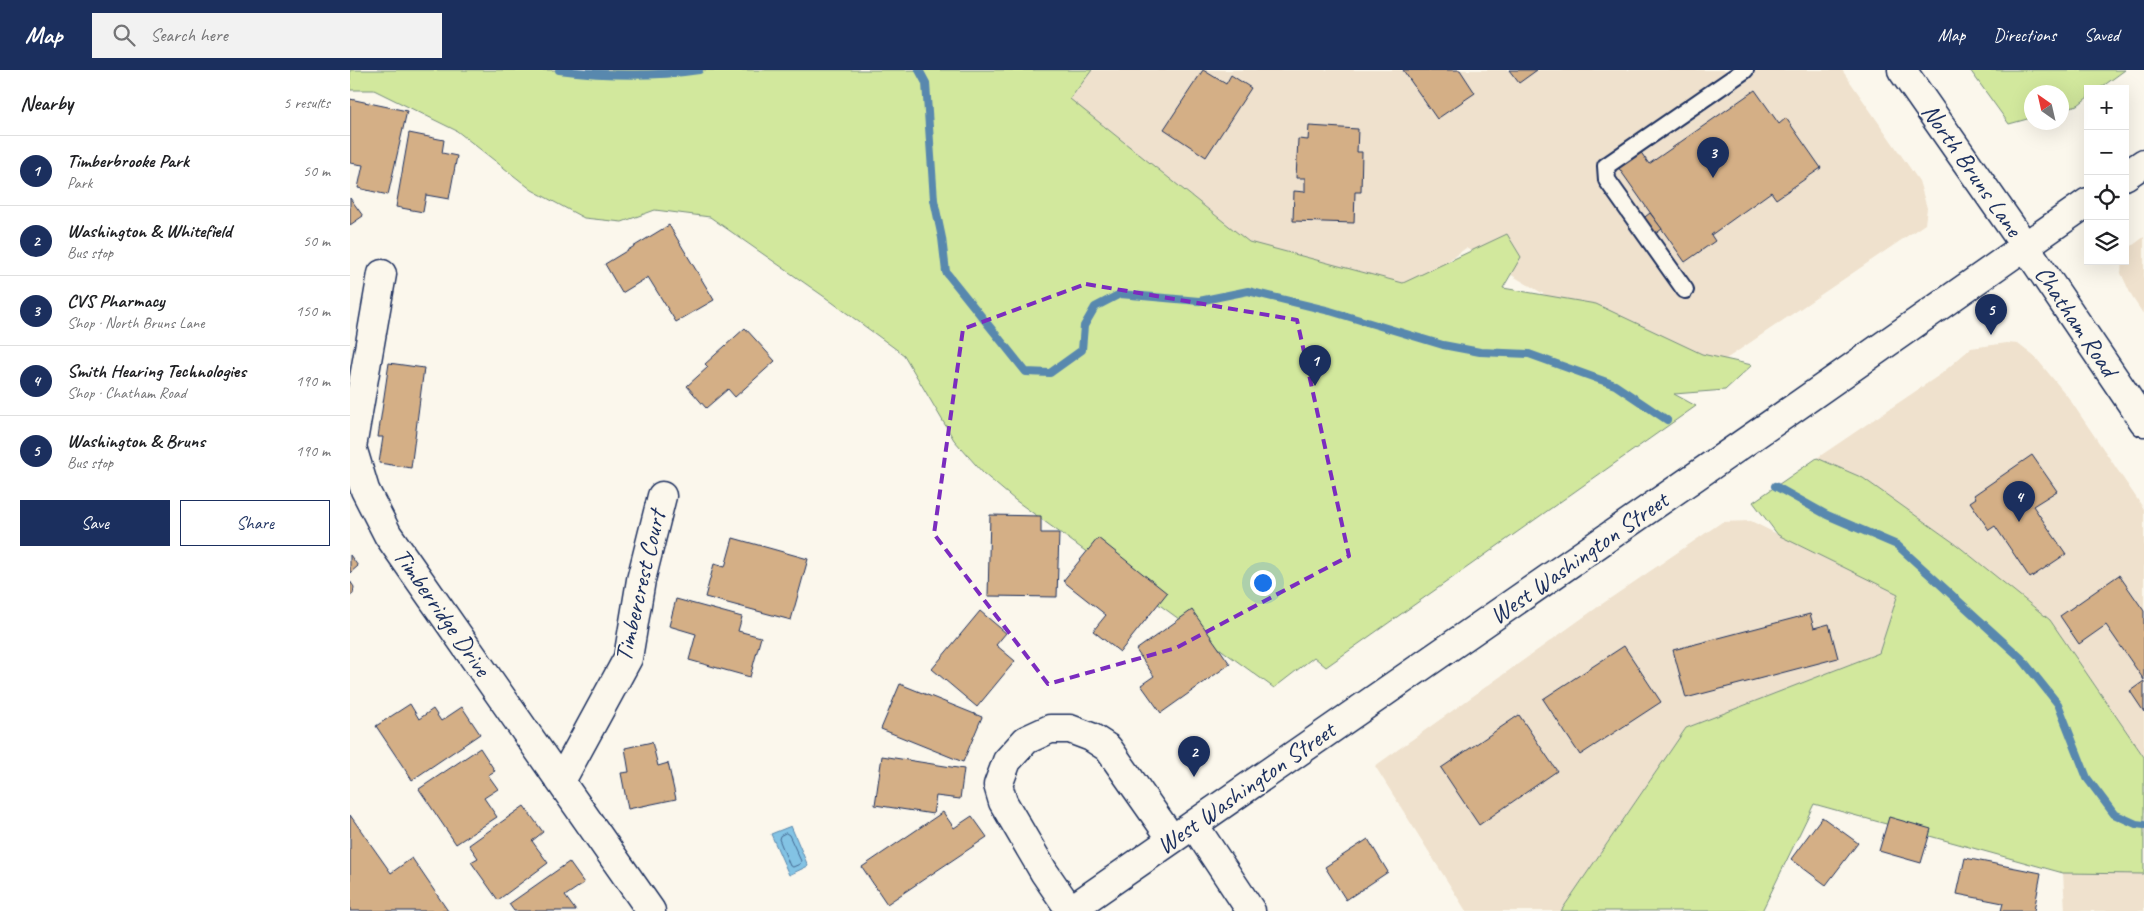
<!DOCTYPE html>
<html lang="en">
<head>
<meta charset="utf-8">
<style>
	body { margin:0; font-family:Caveat,sans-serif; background:#f2f2f2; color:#202124 }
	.controls { position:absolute; right:15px; top:15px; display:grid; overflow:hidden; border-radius:0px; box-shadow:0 5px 20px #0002 }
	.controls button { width:45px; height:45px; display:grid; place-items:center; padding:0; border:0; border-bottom:1px solid #e0e0e0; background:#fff; color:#202124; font:25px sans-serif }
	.compass { position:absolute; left:1674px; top:15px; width:45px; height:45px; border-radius:50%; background:#fff; box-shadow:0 5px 20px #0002; rotate:326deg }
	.you { position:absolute; left:912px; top:512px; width:18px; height:18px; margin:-12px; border:4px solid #fff; border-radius:50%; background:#1a73e8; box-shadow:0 0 0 8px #1a73e833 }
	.badge { display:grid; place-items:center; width:32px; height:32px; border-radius:50%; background:#1b2f5e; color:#fff; font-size:16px; font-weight:700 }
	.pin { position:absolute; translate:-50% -41px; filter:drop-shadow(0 1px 2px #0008) }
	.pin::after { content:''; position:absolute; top:26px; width:18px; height:15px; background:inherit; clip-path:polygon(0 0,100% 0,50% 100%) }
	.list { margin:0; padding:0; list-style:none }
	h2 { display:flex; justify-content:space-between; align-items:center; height:65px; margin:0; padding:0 20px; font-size:21px }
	h2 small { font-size:16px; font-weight:400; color:#757577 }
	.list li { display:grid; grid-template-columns:32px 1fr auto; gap:15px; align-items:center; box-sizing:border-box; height:70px; padding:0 20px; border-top:1px solid #e0e0e0 }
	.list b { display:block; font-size:19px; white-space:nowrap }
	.list p { margin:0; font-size:16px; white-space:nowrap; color:#757577 }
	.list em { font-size:16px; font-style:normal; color:#757577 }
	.actions { display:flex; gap:10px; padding:15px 20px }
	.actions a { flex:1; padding:11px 0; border:1px solid #1b2f5e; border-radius:0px; text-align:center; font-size:18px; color:#1b2f5e }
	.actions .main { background:#1b2f5e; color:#fff }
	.icon { flex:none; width:28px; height:28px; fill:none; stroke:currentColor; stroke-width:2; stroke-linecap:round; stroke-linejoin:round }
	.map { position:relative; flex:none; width:1794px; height:841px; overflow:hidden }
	header { display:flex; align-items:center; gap:30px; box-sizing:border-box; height:70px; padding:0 25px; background:#1b2f5e; color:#fff }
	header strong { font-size:24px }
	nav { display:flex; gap:28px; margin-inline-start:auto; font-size:18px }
	.search { width:350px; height:45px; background:#f2f2f2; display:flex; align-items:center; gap:12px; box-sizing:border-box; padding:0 18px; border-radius:0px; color:#757577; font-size:19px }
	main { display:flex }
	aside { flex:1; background:#fff }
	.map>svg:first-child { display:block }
	.built { fill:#efe1cd }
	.green { fill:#d2e89d; stroke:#768c7e }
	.water { fill:#83c3e4; stroke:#5988ae }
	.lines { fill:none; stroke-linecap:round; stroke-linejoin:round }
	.shore { stroke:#456a94; stroke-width:1 }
	.stream { stroke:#5988ae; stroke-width:8 }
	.building { fill:#d4af86; stroke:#1b2f5e }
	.lane-casing { stroke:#1b2f5e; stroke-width:20 }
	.street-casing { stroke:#1b2f5e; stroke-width:31 }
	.secondary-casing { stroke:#1b2f5e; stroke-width:31 }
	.lane { stroke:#fbf7ec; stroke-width:16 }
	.street { stroke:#fbf7ec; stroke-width:28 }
	.secondary { stroke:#fbf7ec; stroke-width:28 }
	.marked { fill:none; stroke:#7b2cbf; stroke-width:4; stroke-dasharray:10 6; stroke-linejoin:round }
	.labels { text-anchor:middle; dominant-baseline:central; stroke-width:4; stroke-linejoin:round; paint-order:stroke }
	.street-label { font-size:25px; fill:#1b2f5e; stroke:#fbf7ec }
</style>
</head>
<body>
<header>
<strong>Map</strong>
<div class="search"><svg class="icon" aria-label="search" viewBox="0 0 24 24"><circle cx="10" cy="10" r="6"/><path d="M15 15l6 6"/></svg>Search here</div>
<nav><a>Map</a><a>Directions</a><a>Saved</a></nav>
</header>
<main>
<aside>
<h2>Nearby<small>5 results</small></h2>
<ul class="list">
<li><span class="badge">1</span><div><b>Timberbrooke Park</b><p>Park</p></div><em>50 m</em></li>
<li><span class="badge">2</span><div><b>Washington &amp; Whitefield</b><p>Bus stop</p></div><em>50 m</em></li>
<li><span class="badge">3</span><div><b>CVS Pharmacy</b><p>Shop · North Bruns Lane</p></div><em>150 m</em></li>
<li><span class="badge">4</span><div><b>Smith Hearing Technologies</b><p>Shop · Chatham Road</p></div><em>190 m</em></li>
<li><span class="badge">5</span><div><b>Washington &amp; Bruns</b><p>Bus stop</p></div><em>190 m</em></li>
</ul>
<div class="actions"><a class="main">Save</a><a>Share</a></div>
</aside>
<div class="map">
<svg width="1794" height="841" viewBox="0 0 1794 841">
	<rect width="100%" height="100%" fill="#fbf7ec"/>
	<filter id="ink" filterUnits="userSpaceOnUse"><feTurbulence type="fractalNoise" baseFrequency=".02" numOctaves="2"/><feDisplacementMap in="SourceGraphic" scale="10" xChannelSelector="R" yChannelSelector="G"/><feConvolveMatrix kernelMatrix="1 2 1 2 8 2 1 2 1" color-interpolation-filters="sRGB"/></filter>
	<g filter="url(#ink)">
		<g class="built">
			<polygon points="672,0 1492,0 1569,111 1577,138 1575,154 1342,312 1116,178 1058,220 906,184"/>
			<polygon points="1794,167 1794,245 1782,227 1771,203 1772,191 1775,191 1775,181"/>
			<polygon points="1657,273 1668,274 1686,288 1718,327 1794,439 1794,687 1700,550 1513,408 1467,388 1591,304 1621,278"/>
			<polygon points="1401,451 1548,524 1529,583 1336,658 1211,841 1116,841 1025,696 1252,534 1372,452"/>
			<polygon points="1713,803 1794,804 1794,841 1715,841"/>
		</g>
		<g class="green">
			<polygon points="0,0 742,0 720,29 899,172 1053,213 1157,164 1171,187 1153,218 1246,234 1352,284 1402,295 1375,320 1324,324 1346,336 976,597 964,587 924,618 665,430 633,403 604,370 554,285 479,230 360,147 305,140 272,152 234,148 182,120 107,61 24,20 0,20"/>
			<polygon points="1620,0 1775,0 1749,19 1738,19 1738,27 1728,35 1712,39 1712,22 1682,22 1681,48 1659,54"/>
			<polygon points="1467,388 1513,408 1607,475 1700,550 1794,687 1794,804 1713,803 1464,734 1412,841 1211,841 1336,658 1529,583 1548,524 1428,465 1403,432"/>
		</g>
		<polygon class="water" points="441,756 458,796 439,805 421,764"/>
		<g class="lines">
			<polygon class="shore" points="436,763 439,765 451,791 450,794 443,797 440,796 429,769 430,766"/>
			<g class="stream">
				<path d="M209,0C256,6 303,7 349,0"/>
				<polyline points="569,0 576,13 584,130 592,168 596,202 676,302 700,303 732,280 734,256 745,237 770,224 849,231 898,221 980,241 1093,275 1130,282 1179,284 1265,315 1317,350"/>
				<polyline points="1425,416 1477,445 1547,475 1671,588 1708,634 1737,708 1764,744 1786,754 1794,755"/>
			</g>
		</g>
		<g class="building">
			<polygon points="853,0 876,14 881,5 901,18 856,87 814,59"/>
			<polygon points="1053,0 1110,0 1125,23 1087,49"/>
			<polygon points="1159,0 1187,0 1169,13"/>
			<polygon points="1405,20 1429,54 1436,48 1471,98 1426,129 1421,122 1361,165 1365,171 1335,192 1268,97 1290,81 1299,94"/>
			<polygon points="0,29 57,41 38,125 8,118 13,95 0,93"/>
			<polygon points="959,56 1008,59 1007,82 1012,82 1011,122 1005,122 1004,153 943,151 944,121 955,122 955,108 946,108 948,69 958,70"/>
			<polygon points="59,63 94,70 92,83 107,86 99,129 76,125 73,142 46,137"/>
			<polygon points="0,128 13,146 0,155"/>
			<polygon points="1300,143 1312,159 1297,170 1286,154"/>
			<polygon points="319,155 364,230 326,252 298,207 272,223 255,194"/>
			<polygon points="395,258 425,291 385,327 378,319 356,338 337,316 358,297 355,294"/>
			<polygon points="39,293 74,298 61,398 29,393 33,367 28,367"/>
			<polygon points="1682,385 1707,421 1683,436 1716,484 1680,508 1645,456 1639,460 1620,432 1626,428 1624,425"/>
			<polygon points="640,445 691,446 691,463 709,463 707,527 638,526"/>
			<polygon points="383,468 458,489 441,550 355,527 364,494 375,497"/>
			<polygon points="748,468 817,523 770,582 743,561 756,545 713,511"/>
			<polygon points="0,485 8,496 0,503"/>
			<polygon points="1769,505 1794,541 1794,610 1756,555 1729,574 1710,546"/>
			<polygon points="0,511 4,517 3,524 0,526"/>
			<polygon points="326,529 392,547 388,561 411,567 400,607 339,590 346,564 319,556"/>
			<polygon points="842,540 880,594 811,643 791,615 804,606 786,580"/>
			<polygon points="630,541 656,563 646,575 665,591 627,637 582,599"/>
			<polygon points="1460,544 1464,558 1479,554 1488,588 1336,628 1323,580"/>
			<polygon points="1274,576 1311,632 1230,685 1193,629"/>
			<polygon points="1794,611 1794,642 1780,621"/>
			<polygon points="550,614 632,647 613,692 531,659"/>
			<polygon points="60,634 69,649 83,639 91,651 112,637 130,664 62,710 26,656"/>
			<polygon points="1169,645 1207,701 1129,755 1091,698"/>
			<polygon points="302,672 308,696 318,693 326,729 278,739 271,703 279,702 275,678"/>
			<polygon points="130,678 145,701 138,705 148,719 134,728 147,747 106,774 69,719"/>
			<polygon points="532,686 614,699 610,729 586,726 583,744 525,735"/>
			<polygon points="174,736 193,762 182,771 198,793 148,830 121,792 128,788 119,775"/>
			<polygon points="593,742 604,758 622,746 637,767 537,834 512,797"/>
			<polygon points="0,745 41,803 62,788 98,841 0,841"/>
			<polygon points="1472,747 1508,773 1476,815 1441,789"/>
			<polygon points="1539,747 1581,759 1571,793 1529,781"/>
			<polygon points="1018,769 1038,802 996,830 975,797"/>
			<polygon points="1615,788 1691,803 1684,841 1651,841 1653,833 1607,824"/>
			<polygon points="219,792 234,813 215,826 226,841 164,841 159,834"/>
		</g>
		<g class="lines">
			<defs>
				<polyline id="lane" points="1335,220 1257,110 1256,96 1395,0"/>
				<g id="street">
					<polyline points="32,204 2,377 15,420 38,465 301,841"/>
					<polyline points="211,711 278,588 291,510 312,426"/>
					<polyline points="844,755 901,841"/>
					<polyline points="720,840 694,802 653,732 648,715 657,691 676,670 700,659 720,659 741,667 758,678 822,769"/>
				</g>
				<g id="secondary">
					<polyline points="1552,0 1675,176 1794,352"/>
					<polyline points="1775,106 1794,93"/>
					<polyline points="719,841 1450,334 1738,132"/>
				</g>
			</defs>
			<use href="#lane" class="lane-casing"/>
			<use href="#street" class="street-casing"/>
			<use href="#secondary" class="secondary-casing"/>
			<use href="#lane" class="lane"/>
			<use href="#street" class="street"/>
			<use href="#secondary" class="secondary"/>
		</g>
	</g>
	<path class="marked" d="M736,214L947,250L999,486L826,578L698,614L584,464L613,259Z"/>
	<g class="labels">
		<g class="street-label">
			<text transform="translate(1622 100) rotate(55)">North Bruns Lane</text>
			<text transform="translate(1726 251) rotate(56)">Chatham Road</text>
			<text transform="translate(1229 488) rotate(-35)">West Washington Street</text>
			<text transform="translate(290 516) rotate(-77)">Timbercrest Court</text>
			<text transform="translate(92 542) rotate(55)">Timberridge Drive</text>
			<text transform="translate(896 718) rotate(-35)">West Washington Street</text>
		</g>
	</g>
</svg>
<div class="controls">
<button>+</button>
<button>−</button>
<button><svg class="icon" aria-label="locate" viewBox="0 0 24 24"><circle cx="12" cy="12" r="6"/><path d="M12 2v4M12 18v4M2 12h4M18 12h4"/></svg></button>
<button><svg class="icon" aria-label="layers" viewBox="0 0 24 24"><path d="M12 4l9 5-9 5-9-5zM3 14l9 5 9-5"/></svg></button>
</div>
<svg class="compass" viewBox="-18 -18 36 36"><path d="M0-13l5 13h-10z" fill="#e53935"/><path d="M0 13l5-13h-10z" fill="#757577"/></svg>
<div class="you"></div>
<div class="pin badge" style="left:965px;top:316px">1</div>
<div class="pin badge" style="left:844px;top:707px">2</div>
<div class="pin badge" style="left:1363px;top:108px">3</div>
<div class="pin badge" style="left:1669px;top:452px">4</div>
<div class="pin badge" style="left:1641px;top:265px">5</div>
</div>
</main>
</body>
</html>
